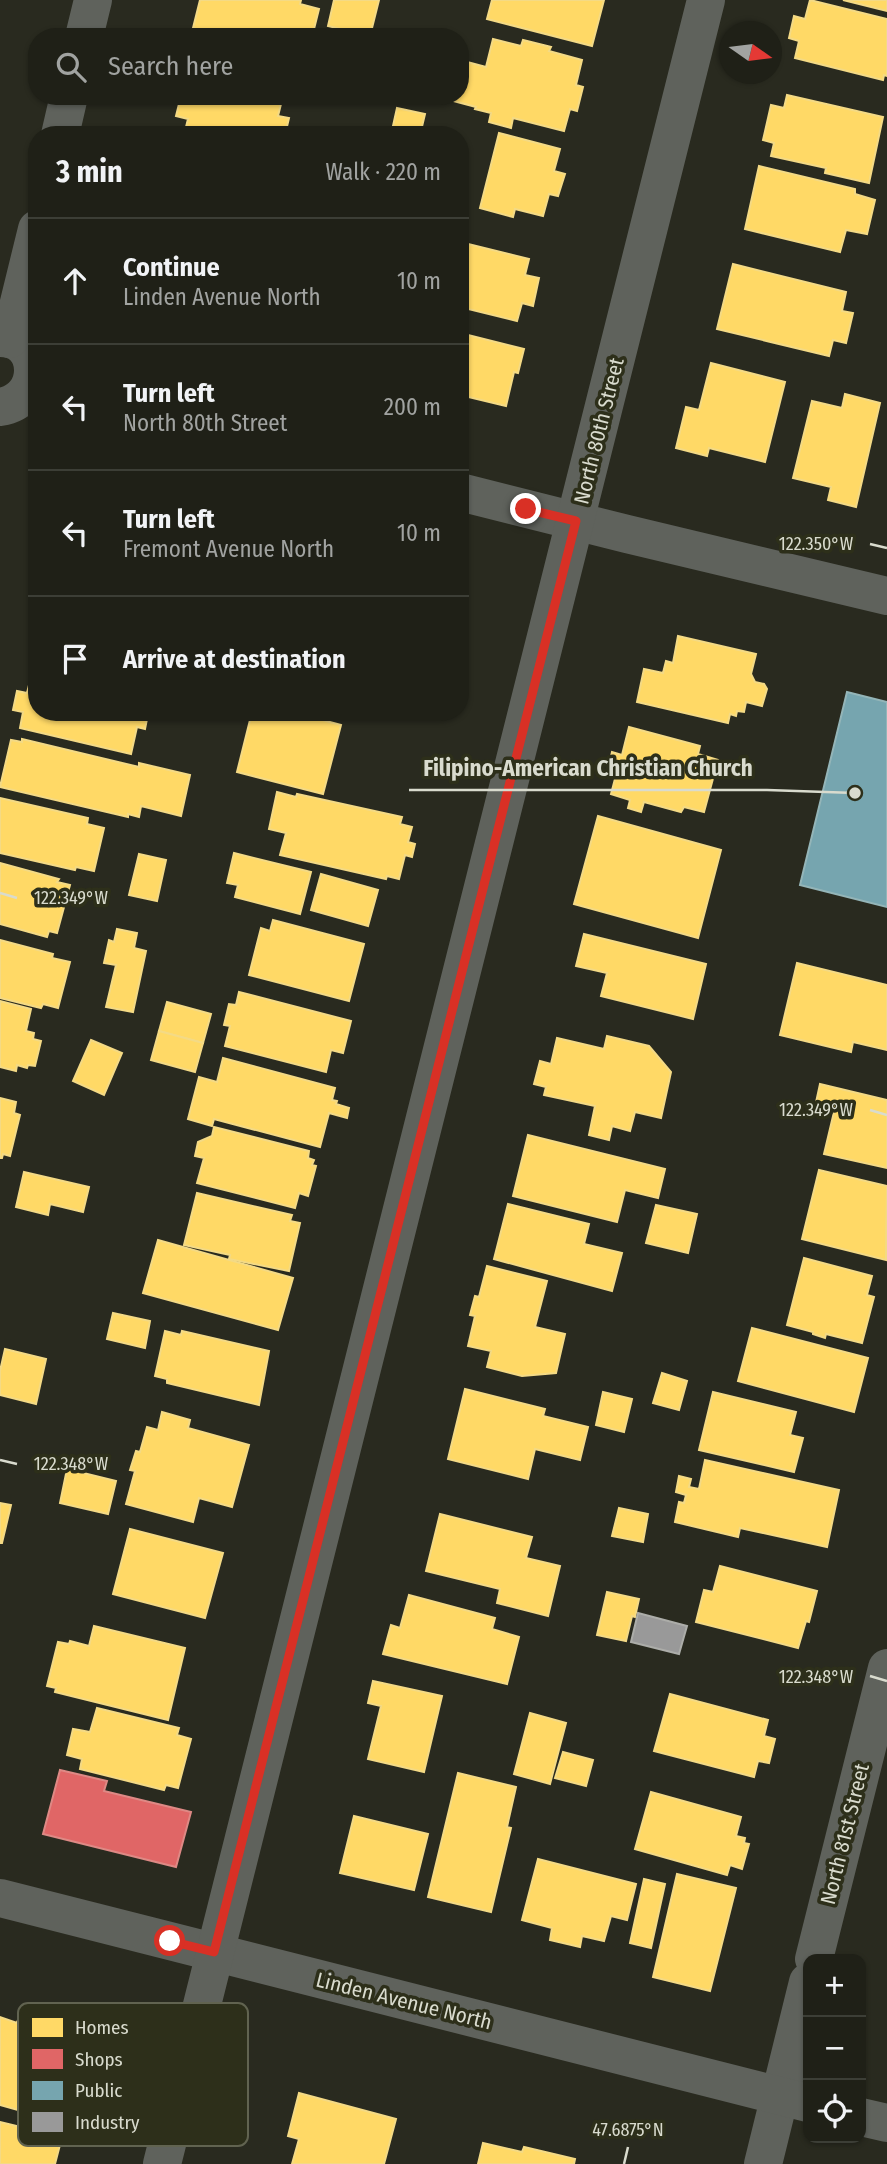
<!DOCTYPE html>
<html lang="en">
<head>
<meta charset="utf-8">
<style>
	body { margin:0; font-family:"Fira Sans Condensed",sans-serif; background:#2c2d24; color:#f1f3f6 }
	.controls { position:absolute; right:21px; bottom:21px; display:grid; overflow:hidden; border-radius:14px; box-shadow:0 2px 5px #0004 }
	.controls button { width:63px; height:63px; display:grid; place-items:center; padding:0; border:0; border-bottom:2px solid #3c3e36; background:#1f2017; color:#f1f3f6; font:35px sans-serif }
	.compass { position:absolute; left:719px; top:21px; width:63px; height:63px; border-radius:50%; background:#1f2017; box-shadow:0 2px 5px #0004; rotate:104deg }
	.stop { position:absolute; width:21px; height:21px; margin:-16px; border:5px solid #d93025; border-radius:50%; background:#fff }
	.stop.end { background:#d93025; border-color:#fff; box-shadow:0 2px 7px #0008 }
	.list { margin:0; padding:0; list-style:none }
	h2 { display:flex; justify-content:space-between; align-items:center; height:91px; margin:0; padding:0 28px; font-size:30px }
	h2 small { font-size:23px; font-weight:400; color:#a1a3a1 }
	.list li { display:grid; grid-template-columns:46px 1fr auto; gap:21px; align-items:center; box-sizing:border-box; height:126px; padding:0 28px; border-top:2px solid #3c3e36 }
	.list b { display:block; font-size:26px; white-space:nowrap }
	.list p { margin:0; font-size:23px; white-space:nowrap; color:#a1a3a1 }
	.list em { font-size:23px; font-style:normal; color:#a1a3a1 }
	.icon { flex:none; width:38px; height:38px; fill:none; stroke:currentColor; stroke-width:2; stroke-linecap:round; stroke-linejoin:round }
	.map { position:relative; flex:none; width:887px; height:2164px; overflow:hidden }
	.search { position:absolute; background:#1f2017; box-shadow:0 2px 5px #0004; left:28px; top:28px; width:441px; height:77px; display:flex; align-items:center; gap:18px; box-sizing:border-box; padding:0 24px; border-radius:28px; color:#a1a3a1; font-size:26px }
	.panel { position:absolute; background:#1f2017; box-shadow:0 2px 5px #0004; left:28px; top:126px; width:441px; height:595px; border-radius:28px }
	.map>svg:first-child { display:block }
	.homes { fill:#ffd966; stroke:#f4da85; stroke-width:2 }
	.shops { fill:#e06666; stroke:#de8985; stroke-width:2 }
	.public { fill:#76a5af; stroke:#94b5b8; stroke-width:2 }
	.industry { fill:#999; stroke:#acada9; stroke-width:2 }
	.lines { fill:none; stroke-linecap:round; stroke-linejoin:round }
	.minor { stroke:#5f625c; stroke-width:38 }
	.tertiary { stroke:#5f625c; stroke-width:38 }
	.route { stroke:#d93025; stroke-width:9 }
	.ticks { fill:none; stroke:#d9dbce; stroke-width:2.5 }
	.labels { text-anchor:middle; dominant-baseline:central; stroke-width:7; stroke-linejoin:round; paint-order:stroke }
	.street-label { font-size:21px; fill:#d9dbce; stroke:#2d2f1a }
	.key { fill:#2d2f1a; stroke:#616350; stroke-width:2 }
	.key-label { font-size:19px; fill:#d9dbce }
	.ticks-label { font-size:18px; text-anchor:middle; fill:#d9dbce; stroke:#2d2f1a; stroke-width:7; stroke-linejoin:round; paint-order:stroke }
	.leader { fill:none; stroke:#d9dbce; stroke-width:2.5 }
	.callout-dot { fill:#d9dbce; stroke:#2d2f1a; stroke-width:2.5 }
	.callout-label { font-size:23px; text-anchor:middle; font-weight:bold; fill:#d9dbce; stroke:#2d2f1a; stroke-width:7; stroke-linejoin:round; paint-order:stroke }
</style>
</head>
<body>
<div class="map">
<svg width="887" height="2164" viewBox="0 0 887 2164">
	<rect width="100%" height="100%" fill="#292a1f"/>
	<g class="homes">
		<polygon points="200,0 301,0 300,4 319,9 312,37 224,37 193,28"/>
		<polygon points="334,0 379,0 370,36 328,26"/>
		<polygon points="492,0 604,0 592,46 487,19"/>
		<polygon points="810,0 887,19 887,76 884,75 883,80 795,58 799,41 789,38 794,16 805,19"/>
		<polygon points="843,0 887,0 887,11"/>
		<polygon points="493,39 521,46 523,40 551,47 549,51 582,60 576,85 583,87 577,111 570,109 564,131 513,118 511,128 489,122 491,113 475,109 476,107 446,99 447,96 460,96 460,60 486,67"/>
		<polygon points="787,95 883,117 869,183 825,173 826,168 771,156 774,143 763,140 771,105 784,108"/>
		<polygon points="181,96 283,96 278,116 289,118 285,135 184,135 188,119 176,116"/>
		<polygon points="397,108 425,114 420,135 391,135"/>
		<polygon points="499,133 560,149 554,171 565,174 558,196 549,194 543,216 515,209 513,217 480,208"/>
		<polygon points="759,166 855,189 855,194 875,200 867,234 846,230 840,252 745,229"/>
		<polygon points="460,242 529,259 525,275 539,278 533,306 522,303 517,321 460,307"/>
		<polygon points="733,264 846,292 842,311 853,313 846,343 833,340 829,356 717,329"/>
		<polygon points="460,333 524,349 518,373 514,372 506,406 460,395"/>
		<polygon points="711,363 785,382 765,462 709,448 707,456 676,448 686,407 699,410"/>
		<polygon points="845,394 880,403 856,507 828,500 831,487 793,478 812,401 842,408"/>
		<polygon points="37,629 37,657 30,655"/>
		<polygon points="678,636 756,654 751,674 755,682 764,684 767,689 762,706 746,702 744,712 737,711 736,716 730,714 728,723 637,702 644,669 663,673 666,661 673,663"/>
		<polygon points="31,677 37,679 37,712 148,714 145,729 137,727 131,754 20,728 23,712 13,710 17,691 27,693"/>
		<polygon points="252,712 317,712 315,718 341,725 323,794 237,772"/>
		<polygon points="629,727 700,746 698,754 718,760 704,812 684,807 681,812 644,802 641,812 628,808 630,800 611,794 616,775 607,773 612,752 622,755"/>
		<polygon points="22,739 139,767 139,763 190,775 181,816 141,806 139,817 128,814 128,817 0,787 11,740 22,742"/>
		<polygon points="277,792 296,797 297,794 402,817 400,824 412,827 408,842 415,844 412,857 405,855 399,879 387,876 386,879 280,855 286,833 269,829"/>
		<polygon points="0,798 88,818 87,824 104,828 94,871 76,867 75,870 0,853"/>
		<polygon points="598,816 721,850 698,938 574,904"/>
		<polygon points="234,853 311,872 300,914 235,897 238,885 227,883"/>
		<polygon points="139,854 166,860 157,901 129,895"/>
		<polygon points="0,863 59,879 57,882 70,885 57,933 49,931 47,937 0,924"/>
		<polygon points="321,874 378,890 368,926 311,910"/>
		<polygon points="273,920 364,944 349,1001 249,975 261,928 270,931"/>
		<polygon points="117,929 137,933 134,948 146,951 133,1012 106,1007 116,965 104,963 109,940 114,942"/>
		<polygon points="584,934 706,964 693,1019 601,996 607,973 576,966"/>
		<polygon points="0,940 53,954 52,958 70,962 58,1008 43,1004 41,1008 0,998"/>
		<polygon points="797,963 887,985 887,1050 853,1042 851,1052 780,1035"/>
		<polygon points="239,992 351,1021 343,1053 331,1050 326,1072 225,1046 230,1026 224,1025 229,1004 236,1005"/>
		<polygon points="0,1001 31,1009 26,1031 34,1033 33,1039 41,1041 35,1066 28,1065 27,1068 17,1065 16,1071 0,1067"/>
		<polygon points="167,1002 211,1014 203,1043 159,1031"/>
		<polygon points="159,1031 203,1043 195,1072 151,1060"/>
		<polygon points="607,1036 649,1046 671,1072 661,1118 635,1112 630,1131 612,1126 609,1140 589,1135 595,1106 544,1095 546,1087 534,1084 540,1061 551,1064 557,1038 604,1049"/>
		<polygon points="91,1040 122,1053 104,1095 73,1081"/>
		<polygon points="223,1058 335,1088 332,1100 337,1101 336,1104 349,1108 347,1118 329,1113 320,1147 214,1119 212,1126 188,1119 199,1077 217,1082"/>
		<polygon points="820,1084 887,1100 887,1168 824,1154 834,1112 815,1107"/>
		<polygon points="0,1098 16,1102 14,1113 20,1115 10,1156 3,1154 2,1158 0,1158"/>
		<polygon points="214,1127 309,1151 308,1158 314,1160 312,1165 316,1166 308,1196 299,1193 295,1208 197,1183 204,1158 195,1156 198,1142 212,1136"/>
		<polygon points="528,1135 665,1169 658,1198 625,1190 617,1222 513,1196"/>
		<polygon points="819,1170 887,1186 886,1260 802,1239"/>
		<polygon points="24,1172 89,1187 83,1212 50,1204 48,1215 16,1207"/>
		<polygon points="197,1193 292,1215 290,1221 300,1223 289,1271 229,1259 230,1255 184,1245"/>
		<polygon points="508,1204 589,1224 584,1244 622,1253 612,1291 494,1259"/>
		<polygon points="656,1205 697,1214 688,1253 646,1243"/>
		<polygon points="158,1240 293,1278 278,1330 143,1293"/>
		<polygon points="804,1258 872,1276 867,1295 874,1297 862,1343 826,1334 825,1338 813,1334 813,1332 787,1325"/>
		<polygon points="487,1266 547,1281 535,1327 565,1334 556,1373 522,1376 487,1367 491,1351 468,1346 475,1316 470,1315 475,1296 479,1297"/>
		<polygon points="113,1313 150,1321 145,1348 107,1339"/>
		<polygon points="752,1328 868,1358 854,1412 738,1381"/>
		<polygon points="165,1331 181,1335 182,1331 269,1351 259,1405 167,1383 167,1379 155,1376"/>
		<polygon points="5,1349 46,1359 36,1404 0,1395 0,1371"/>
		<polygon points="662,1373 687,1381 679,1410 653,1403"/>
		<polygon points="465,1389 545,1409 543,1416 588,1427 580,1460 535,1449 528,1479 448,1459"/>
		<polygon points="603,1392 632,1399 624,1432 596,1425"/>
		<polygon points="713,1392 796,1412 790,1435 803,1438 794,1472 699,1450"/>
		<polygon points="162,1412 190,1420 188,1428 249,1445 232,1507 199,1498 193,1522 126,1504 135,1471 130,1470 136,1451 140,1452 147,1427 158,1430"/>
		<polygon points="705,1460 839,1490 827,1547 740,1528 738,1537 675,1522 679,1502 684,1503 686,1495 676,1492 679,1476 691,1479 689,1487 699,1489"/>
		<polygon points="67,1469 116,1481 108,1514 60,1503"/>
		<polygon points="0,1503 11,1505 2,1543 0,1543"/>
		<polygon points="619,1508 648,1514 643,1542 612,1536"/>
		<polygon points="440,1514 532,1537 526,1558 560,1566 548,1616 497,1603 500,1589 426,1571"/>
		<polygon points="130,1529 223,1553 205,1618 113,1594"/>
		<polygon points="720,1566 817,1591 809,1622 806,1621 798,1648 696,1622 704,1590 713,1592"/>
		<polygon points="607,1592 639,1599 635,1617 632,1616 626,1641 597,1635"/>
		<polygon points="409,1595 495,1618 492,1629 519,1637 507,1684 383,1654 391,1625 400,1628"/>
		<polygon points="94,1626 185,1648 168,1720 55,1692 56,1688 47,1686 58,1642 69,1644 70,1641 89,1646"/>
		<polygon points="373,1681 442,1696 424,1772 368,1759 381,1706 368,1703"/>
		<polygon points="670,1694 768,1720 764,1736 775,1739 769,1763 758,1761 754,1777 654,1751"/>
		<polygon points="97,1708 179,1728 177,1735 191,1739 178,1788 166,1785 164,1790 80,1769 82,1759 67,1755 73,1729 90,1732"/>
		<polygon points="530,1713 566,1723 550,1784 514,1774"/>
		<polygon points="563,1752 593,1760 586,1786 555,1778"/>
		<polygon points="458,1773 516,1787 507,1827 511,1828 491,1912 428,1897"/>
		<polygon points="651,1792 741,1817 736,1836 745,1838 744,1843 749,1844 742,1869 730,1865 727,1875 635,1849"/>
		<polygon points="354,1816 428,1834 414,1890 340,1873"/>
		<polygon points="538,1859 636,1884 627,1920 611,1916 604,1941 582,1936 580,1947 550,1940 552,1928 522,1920"/>
		<polygon points="677,1874 736,1888 710,1991 653,1977"/>
		<polygon points="644,1879 665,1884 651,1948 630,1943"/>
		<polygon points="22,2007 56,2017 51,2033 71,2039 65,2062 79,2066 71,2098 30,2086 28,2095 35,2097 31,2108 26,2107 25,2112 0,2105 0,2017 17,2023"/>
		<polygon points="299,2093 396,2119 384,2164 292,2164 299,2139 288,2136"/>
		<polygon points="0,2122 62,2137 55,2164 0,2164"/>
		<polygon points="483,2143 522,2152 524,2147 575,2159 574,2164 478,2164"/>
	</g>
	<polygon class="shops" points="60,1770 107,1781 104,1791 191,1812 176,1867 43,1834"/>
	<polygon class="public" points="847,692 887,702 887,907 800,885"/>
	<polygon class="industry" points="638,1613 687,1626 679,1654 631,1642"/>
	<g class="lines">
		<g class="minor">
			<polyline points="84,37 93,0"/>
			<polyline points="60,135 69,96"/>
			<path d="M0,338C43,338 45,400 0,407"/>
			<polyline points="10,339 37,229"/>
			<polyline points="460,492 627,534 887,596"/>
			<polyline points="814,1959 887,1668"/>
			<polyline points="763,2164 808,1982"/>
		</g>
		<g class="tertiary">
			<polyline points="0,1898 808,2103"/>
			<polyline points="861,2117 887,2123"/>
			<polyline points="162,2164 706,0"/>
		</g>
	</g>
	<g class="lines">
		<polyline class="route" points="170,1941 214,1952 576,521 526,509"/>
	</g>
	<path class="ticks" d="M870,544L887,548M0,893L17,898M870,1110L887,1115M0,1460L17,1464M870,1676L887,1681M624,2164L628,2147"/>
	<g class="labels">
		<g class="street-label">
			<text transform="translate(599 431) rotate(-76)">North 80th Street</text>
			<text transform="translate(845 1834) rotate(-76)">North 81st Street</text>
			<text transform="translate(404 2001) rotate(14)">Linden Avenue North</text>
		</g>
	</g>
	<rect x="18" y="2003" width="230" height="143" rx="10" class="key"/>
	<rect x="32" y="2018" width="31" height="19" fill="#ffd966"/>
	<rect x="32" y="2049" width="31" height="20" fill="#e06666"/>
	<rect x="32" y="2081" width="31" height="19" fill="#76a5af"/>
	<rect x="32" y="2112" width="31" height="20" fill="#999"/>
	<g class="key-label">
		<text x="75" y="2034">Homes</text>
		<text x="75" y="2066">Shops</text>
		<text x="75" y="2097">Public</text>
		<text x="75" y="2129">Industry</text>
	</g>
	<g class="ticks-label">
		<text x="816" y="550">122.350°W</text>
		<text x="71" y="904">122.349°W</text>
		<text x="816" y="1116">122.349°W</text>
		<text x="71" y="1470">122.348°W</text>
		<text x="816" y="1683">122.348°W</text>
		<text x="628" y="2136">47.6875°N</text>
	</g>
	<path class="leader" d="M855 793L767 790H409"/>
	<circle class="callout-dot" cx="855" cy="793" r="7"/>
	<g class="callout-label">
		<text x="588" y="776">Filipino-American Christian Church</text>
	</g>
</svg>
<div class="controls">
<button>+</button>
<button>−</button>
<button><svg class="icon" aria-label="locate" viewBox="0 0 24 24"><circle cx="12" cy="12" r="6"/><path d="M12 2v4M12 18v4M2 12h4M18 12h4"/></svg></button>
</div>
<svg class="compass" viewBox="-18 -18 36 36"><path d="M0-13l5 13h-10z" fill="#e53935"/><path d="M0 13l5-13h-10z" fill="#a1a3a1"/></svg>
<div class="stop" style="left:170px;top:1941px"></div>
<div class="stop end" style="left:526px;top:509px"></div>
<div class="search"><svg class="icon" aria-label="search" viewBox="0 0 24 24"><circle cx="10" cy="10" r="6"/><path d="M15 15l6 6"/></svg>Search here</div>
<section class="panel">
<h2>3 min<small>Walk · 220 m</small></h2>
<ul class="list">
<li><svg class="icon" aria-label="ahead" viewBox="0 0 24 24"><path d="M12 20V5M6 11l6-6 6 6"/></svg><div><b>Continue</b><p>Linden Avenue North</p></div><em>10 m</em></li>
<li><svg class="icon" aria-label="left" viewBox="0 0 24 24"><path d="M17 20v-9H6M10 6l-5 5 5 5"/></svg><div><b>Turn left</b><p>North 80th Street</p></div><em>200 m</em></li>
<li><svg class="icon" aria-label="left" viewBox="0 0 24 24"><path d="M17 20v-9H6M10 6l-5 5 5 5"/></svg><div><b>Turn left</b><p>Fremont Avenue North</p></div><em>10 m</em></li>
<li><svg class="icon" aria-label="arrive" viewBox="0 0 24 24"><path d="M6 21V4h12l-3 4 3 4H6"/></svg><div><b>Arrive at destination</b></div></li>
</ul>
</section>
</div>
</body>
</html>
